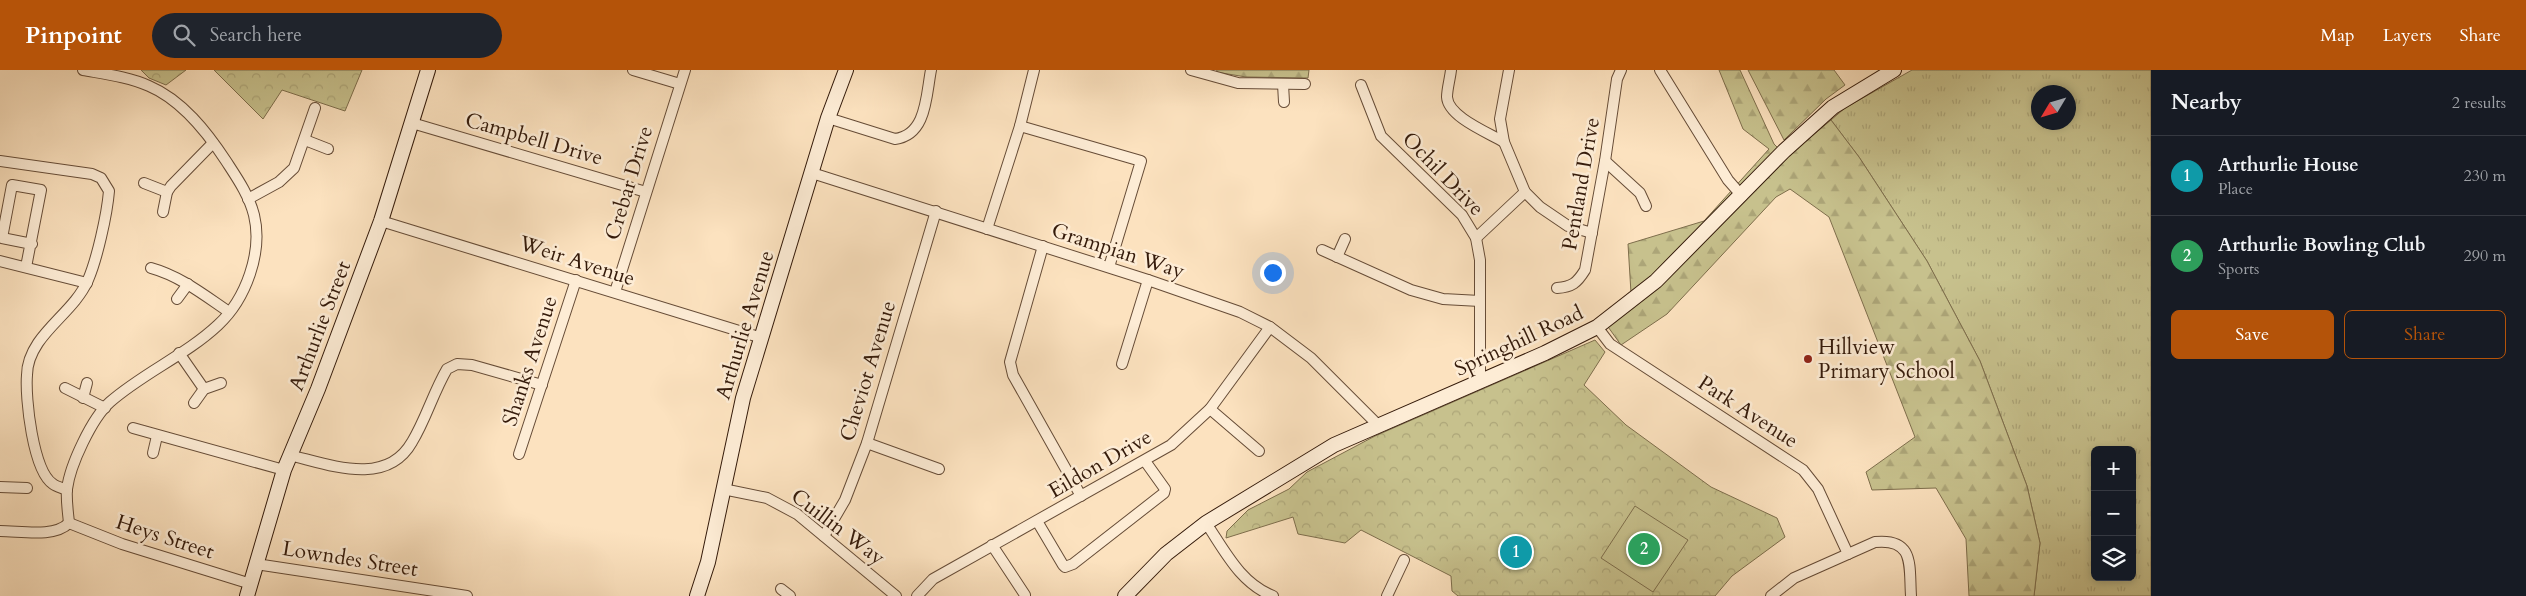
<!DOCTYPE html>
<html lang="en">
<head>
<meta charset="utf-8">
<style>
	body { margin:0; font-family:Cardo,serif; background:#20242c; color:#f1f3f6 }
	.controls { position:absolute; right:15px; bottom:15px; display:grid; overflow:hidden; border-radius:8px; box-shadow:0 2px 8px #0003 }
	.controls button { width:45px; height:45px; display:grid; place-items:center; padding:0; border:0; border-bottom:1px solid #363941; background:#171b24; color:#f1f3f6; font:25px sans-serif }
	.compass { position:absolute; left:2031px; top:15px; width:45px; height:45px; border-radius:50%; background:#171b24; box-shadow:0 2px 8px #0003; rotate:232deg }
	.you { position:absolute; left:1272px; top:202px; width:18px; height:18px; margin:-12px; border:4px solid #fff; border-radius:50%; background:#1a73e8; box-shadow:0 0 0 8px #1a73e833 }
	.badge { display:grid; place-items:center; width:32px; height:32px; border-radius:50%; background:#b45309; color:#fff; font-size:16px; font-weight:700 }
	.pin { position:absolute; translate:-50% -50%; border:2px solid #fff; box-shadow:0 1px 5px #0006 }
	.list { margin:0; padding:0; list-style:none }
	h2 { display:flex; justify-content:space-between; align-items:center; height:65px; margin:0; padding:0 20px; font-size:21px }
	h2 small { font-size:16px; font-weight:400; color:#9ea1a6 }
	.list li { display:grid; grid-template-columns:32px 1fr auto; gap:15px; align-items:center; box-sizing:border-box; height:80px; padding:0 20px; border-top:1px solid #363941 }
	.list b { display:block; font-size:19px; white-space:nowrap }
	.list p { margin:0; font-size:16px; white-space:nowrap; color:#9ea1a6 }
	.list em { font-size:16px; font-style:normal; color:#9ea1a6 }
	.actions { display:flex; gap:10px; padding:15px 20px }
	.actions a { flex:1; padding:11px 0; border:1px solid #b45309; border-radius:8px; text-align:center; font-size:18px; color:#b45309 }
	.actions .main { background:#b45309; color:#fff }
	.icon { flex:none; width:28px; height:28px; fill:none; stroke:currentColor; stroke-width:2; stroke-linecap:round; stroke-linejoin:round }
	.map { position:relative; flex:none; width:2151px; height:526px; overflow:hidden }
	header { display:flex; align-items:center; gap:30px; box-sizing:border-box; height:70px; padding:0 25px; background:#b45309; color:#fff }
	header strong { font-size:24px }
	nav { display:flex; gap:28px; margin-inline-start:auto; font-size:18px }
	.search { width:350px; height:45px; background:#20242c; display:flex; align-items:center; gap:12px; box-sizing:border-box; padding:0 18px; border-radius:28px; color:#9ea1a6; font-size:19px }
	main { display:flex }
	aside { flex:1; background:#171b24 }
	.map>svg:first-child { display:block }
	.grass { fill:url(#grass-tufts); stroke:#7e6e4c; fill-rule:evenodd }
	.forest { fill:url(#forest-firs); stroke:#7e6e4c }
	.park { fill:url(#park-crowns); stroke:#7e6e4c }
	.pitch { fill:#c7c18d; stroke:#7e6e4c }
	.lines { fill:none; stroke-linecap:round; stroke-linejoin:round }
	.street-casing { stroke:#664c37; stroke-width:12 }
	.secondary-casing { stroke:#341a0a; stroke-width:16 }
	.street { stroke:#fdecd5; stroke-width:10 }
	.secondary { stroke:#fdecd5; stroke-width:14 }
	.poi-dot { fill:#8f2418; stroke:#fdecd5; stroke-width:2 }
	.labels { text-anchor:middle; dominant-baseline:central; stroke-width:5; stroke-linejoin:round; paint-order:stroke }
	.street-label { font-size:21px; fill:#341a0a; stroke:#fdecd5 }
	.poi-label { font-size:21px; fill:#341a0a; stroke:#fdecd5; text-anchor:start }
</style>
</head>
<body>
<header>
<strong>Pinpoint</strong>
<div class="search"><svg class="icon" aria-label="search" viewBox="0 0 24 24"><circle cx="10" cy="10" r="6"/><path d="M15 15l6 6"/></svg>Search here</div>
<nav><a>Map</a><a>Layers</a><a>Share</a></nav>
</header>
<main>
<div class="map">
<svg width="2151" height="526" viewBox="0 0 2151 526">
	<defs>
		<pattern id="grass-tufts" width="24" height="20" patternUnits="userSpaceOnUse" patternTransform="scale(1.25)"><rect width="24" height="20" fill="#c7c18d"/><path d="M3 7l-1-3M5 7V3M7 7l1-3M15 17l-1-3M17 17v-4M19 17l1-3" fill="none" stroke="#aca578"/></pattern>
		<pattern id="forest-firs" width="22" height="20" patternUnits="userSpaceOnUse" patternTransform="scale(1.25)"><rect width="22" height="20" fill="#c7c18d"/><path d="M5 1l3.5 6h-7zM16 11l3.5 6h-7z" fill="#aca578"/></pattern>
		<pattern id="park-crowns" width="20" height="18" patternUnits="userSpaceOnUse" patternTransform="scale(1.25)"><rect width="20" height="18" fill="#c7c18d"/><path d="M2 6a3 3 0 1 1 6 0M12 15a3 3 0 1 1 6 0" fill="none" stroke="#aca578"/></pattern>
	</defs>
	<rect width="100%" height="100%" fill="#fce2bf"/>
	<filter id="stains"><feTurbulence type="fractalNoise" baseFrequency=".004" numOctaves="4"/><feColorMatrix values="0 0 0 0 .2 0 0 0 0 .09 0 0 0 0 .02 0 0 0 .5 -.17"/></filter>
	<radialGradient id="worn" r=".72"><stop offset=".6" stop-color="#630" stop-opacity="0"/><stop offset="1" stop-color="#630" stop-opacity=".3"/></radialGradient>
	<path class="grass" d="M1912,0H2151V526H2034L2040,473L2027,416L1980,291L1927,191L1859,87L1831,50L1845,38ZM2038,22H2068V52H2038ZM2095,380H2132V507H2095Z"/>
	<g class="forest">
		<polygon points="1217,0 1309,0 1308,8 1246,7 1216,2"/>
		<polygon points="1719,0 1740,0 1774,74 1787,87 1831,50 1859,87 1927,191 1980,291 2027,416 2040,473 2034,526 1969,526 1966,469 1936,418 1872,420 1866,402 1915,367 1829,147 1790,119 1776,127 1667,244 1621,275 1601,247 1631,223 1628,174 1704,151 1769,79 1743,59"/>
		<polygon points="1748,0 1834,0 1845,15 1826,29 1784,70"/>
	</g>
	<g class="park">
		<polygon points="141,0 186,0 166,15 149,8"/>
		<polygon points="214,0 362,0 345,41 282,20 263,49"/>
		<polygon points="1595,270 1605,282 1584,315 1626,355 1711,417 1777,448 1785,467 1732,506 1715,526 1458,526 1452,521 1451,506 1361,460 1345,473 1298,464 1293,447 1226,468 1227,461 1248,440 1289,419 1307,402 1375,366"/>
	</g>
	<polygon class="pitch" points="1635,436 1688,470 1653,522 1601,488"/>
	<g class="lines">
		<defs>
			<g id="street">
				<polyline points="633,0 680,14"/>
				<polyline points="1191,0 1238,13 1305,14"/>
				<path d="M1451,0C1450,9 1447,19 1447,27C1448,47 1489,63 1504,72"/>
				<polyline points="1509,0 1500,49 1504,72 1525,122 1540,137 1568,156 1592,163"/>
				<polyline points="1660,0 1728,110 1742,126"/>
				<polyline points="1283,14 1284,32"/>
				<polyline points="1361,15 1381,66 1462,145 1476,168 1480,190 1480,312"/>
				<path d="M828,48L895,69C927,65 926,25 931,0"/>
				<polyline points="412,53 646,122"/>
				<polyline points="1020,56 1034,0"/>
				<polyline points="305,70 328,79"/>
				<path d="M0,91L92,104L101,108L109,121C107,145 97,189 88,210C77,235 53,251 38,273C32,282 27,294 27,305C25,328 33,401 53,414C57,417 63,418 67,420"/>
				<polyline points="1605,91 1640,123 1646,136"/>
				<polyline points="812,103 1148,210 1240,242 1270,257 1311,288 1378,355"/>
				<polyline points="144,113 167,122"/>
				<polyline points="248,129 279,112 294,98 315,38"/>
				<polyline points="163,142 167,122 171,116 213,73"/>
				<polyline points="381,151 762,268"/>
				<polyline points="987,159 1020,56 1141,91 1109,197"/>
				<polyline points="1476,168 1525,122"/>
				<polyline points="1043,176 1010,292 1013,305 1081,426"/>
				<polyline points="1322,180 1411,220 1443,229 1480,231"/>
				<polyline points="1337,187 1345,169"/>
				<polyline points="0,191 87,213"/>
				<polyline points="26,197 41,120 12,115 2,168 32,174"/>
				<path d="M151,198C180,206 204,225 229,242"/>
				<path d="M1557,218C1572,217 1577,213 1585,200L1605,91L1617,9L1621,0"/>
				<polyline points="615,222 685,0"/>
				<polyline points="177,229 188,214"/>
				<polyline points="1597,257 1610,274 1803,400 1818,419 1848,484"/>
				<polyline points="179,283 204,319"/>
				<polyline points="1122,294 1148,210"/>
				<polyline points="65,318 105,338"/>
				<polyline points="83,328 87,313"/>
				<polyline points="194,333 204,319 221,313"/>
				<polyline points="1210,339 1259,381"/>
				<polyline points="133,358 284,400"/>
				<polyline points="867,373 939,399"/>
				<polyline points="153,383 157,366"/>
				<polyline points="519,384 576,210"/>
				<path d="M289,385C328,394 386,418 412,372C426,349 433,323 447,299L457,294L472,295L542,315"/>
				<polyline points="0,417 27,418"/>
				<polyline points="723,419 767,428 797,444 896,526"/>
				<polyline points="1037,451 1063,495 1065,497 1073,494 1164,423 1165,419 1145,391"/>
				<path d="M69,453C68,442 66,430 67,419C70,395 92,348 110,332C143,303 186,285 218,255C246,229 263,182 254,145C249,125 237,108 226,91C207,62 182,30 149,16C129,7 105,4 83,0"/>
				<polyline points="69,453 122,474 251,514"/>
				<path d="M1206,453C1225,481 1240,513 1273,526"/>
				<path d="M0,461C21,461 54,468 69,453"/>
				<polyline points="824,466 845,430 867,373 936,141"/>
				<polyline points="992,475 1025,525"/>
				<polyline points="256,494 467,526"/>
				<polyline points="781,519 790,526"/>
				<polyline points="917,526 933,509 1171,375 1210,339 1270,257"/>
				<polyline points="1387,526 1404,490"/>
				<path d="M1771,526L1794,508L1875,472C1915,468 1909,496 1911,526"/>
			</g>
			<g id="secondary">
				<polyline points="247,526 284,400 318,319 381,151 428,0"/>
				<polyline points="697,526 708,492 743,328 828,48 846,0"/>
				<polyline points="1125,526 1166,484 1206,453 1334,375 1545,283 1597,257 1656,211 1784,81 1833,37 1894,0"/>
			</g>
		</defs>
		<use href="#street" class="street-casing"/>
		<use href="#secondary" class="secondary-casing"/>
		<use href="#street" class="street"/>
		<use href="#secondary" class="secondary"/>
	</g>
	<circle class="poi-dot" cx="1808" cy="289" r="5"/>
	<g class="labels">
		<g class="street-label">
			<text transform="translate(534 69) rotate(16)">Campbell Drive</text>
			<text transform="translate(1443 104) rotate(46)">Ochil Drive</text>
			<text transform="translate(629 113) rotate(-73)">Crebar Drive</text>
			<text transform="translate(1581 114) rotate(-80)">Pentland Drive</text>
			<text transform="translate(1118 181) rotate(18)">Grampian Way</text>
			<text transform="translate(577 191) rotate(18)">Weir Avenue</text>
			<text transform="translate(745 255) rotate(-73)">Arthurlie Avenue</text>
			<text transform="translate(320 256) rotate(-69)">Arthurlie Street</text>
			<text transform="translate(1519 271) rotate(-25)">Springhill Road</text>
			<text transform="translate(530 291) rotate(-72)">Shanks Avenue</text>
			<text transform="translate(868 301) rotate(-73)">Cheviot Avenue</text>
			<text transform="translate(1748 342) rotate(33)">Park Avenue</text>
			<text transform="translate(1100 394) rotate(-30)">Eildon Drive</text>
			<text transform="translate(838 457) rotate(37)">Cuillin Way</text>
			<text transform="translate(165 467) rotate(18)">Heys Street</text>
			<text transform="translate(350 489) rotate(9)">Lowndes Street</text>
		</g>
		<g class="poi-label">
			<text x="1818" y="277">Hillview<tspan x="1818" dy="24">Primary School</tspan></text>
		</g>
	</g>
	<rect width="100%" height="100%" filter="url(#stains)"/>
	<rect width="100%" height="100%" fill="url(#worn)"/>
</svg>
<div class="controls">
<button>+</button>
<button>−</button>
<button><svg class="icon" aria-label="layers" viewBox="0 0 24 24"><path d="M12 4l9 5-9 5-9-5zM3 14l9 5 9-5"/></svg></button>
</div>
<svg class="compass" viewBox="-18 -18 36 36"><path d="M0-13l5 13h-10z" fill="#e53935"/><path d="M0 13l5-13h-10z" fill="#9ea1a6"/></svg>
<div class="you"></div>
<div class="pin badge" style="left:1516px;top:482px;background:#0f9aa8">1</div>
<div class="pin badge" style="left:1644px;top:479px;background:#2e9e5b">2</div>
</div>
<aside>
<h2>Nearby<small>2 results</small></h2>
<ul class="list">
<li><span class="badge" style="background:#0f9aa8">1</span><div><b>Arthurlie House</b><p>Place</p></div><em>230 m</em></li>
<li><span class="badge" style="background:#2e9e5b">2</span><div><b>Arthurlie Bowling Club</b><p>Sports</p></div><em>290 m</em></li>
</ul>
<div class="actions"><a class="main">Save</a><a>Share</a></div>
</aside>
</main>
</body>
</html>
